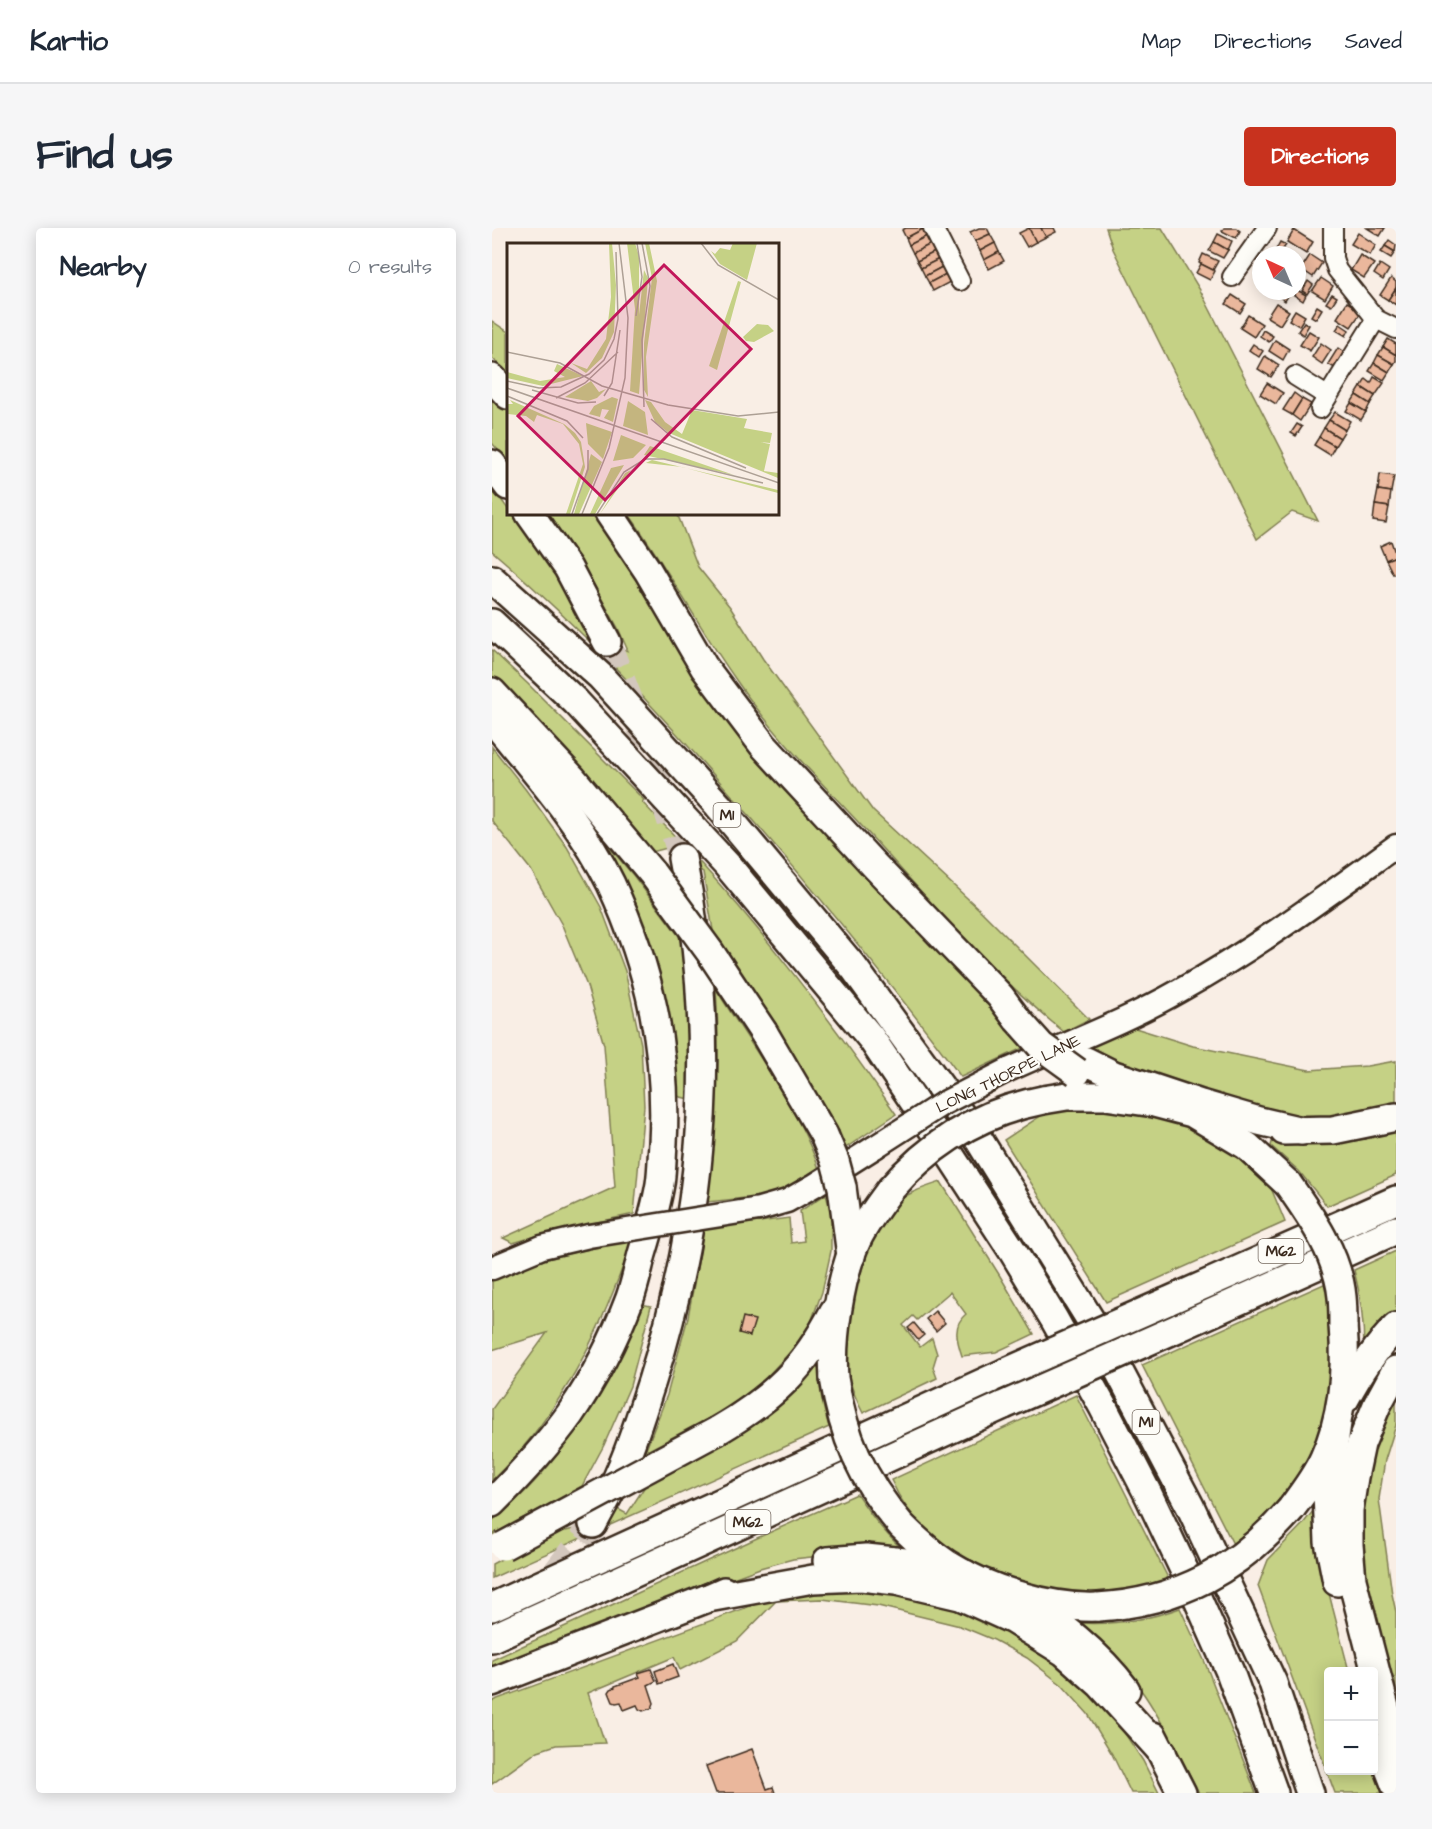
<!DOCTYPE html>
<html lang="en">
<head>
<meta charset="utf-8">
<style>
	body { margin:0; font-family:"Architects Daughter",sans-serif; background:#f6f6f7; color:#1f2937 }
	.controls { position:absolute; right:18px; bottom:18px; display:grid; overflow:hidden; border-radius:6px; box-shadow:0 3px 15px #0003 }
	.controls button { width:54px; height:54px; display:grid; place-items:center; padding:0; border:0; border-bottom:2px solid #e0e1e3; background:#fff; color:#1f2937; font:30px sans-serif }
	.compass { position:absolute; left:760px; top:18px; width:54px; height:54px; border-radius:50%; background:#fff; box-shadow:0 3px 15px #0003; rotate:316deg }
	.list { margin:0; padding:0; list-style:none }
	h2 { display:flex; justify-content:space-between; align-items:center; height:78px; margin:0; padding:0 24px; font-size:26px }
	h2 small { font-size:20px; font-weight:400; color:#747a83 }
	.map { position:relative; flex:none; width:904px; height:1565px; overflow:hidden; border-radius:6px }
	header { display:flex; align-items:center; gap:36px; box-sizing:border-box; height:84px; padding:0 30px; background:#fff; border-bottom:2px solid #e0e1e3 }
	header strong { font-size:28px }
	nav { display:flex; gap:33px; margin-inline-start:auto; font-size:21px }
	.intro { display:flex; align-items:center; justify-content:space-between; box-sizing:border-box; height:144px; padding:0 36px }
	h1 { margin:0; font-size:42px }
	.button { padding:15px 27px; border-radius:6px; background:#c8321e; color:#fff; font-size:21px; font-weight:700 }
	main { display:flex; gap:36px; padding:0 36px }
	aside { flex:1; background:#fff; border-radius:6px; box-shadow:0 3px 15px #0003 }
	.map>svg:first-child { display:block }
	.green { fill:#c5d185; stroke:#807e52; stroke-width:1.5 }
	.building { fill:#eab79c; stroke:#3b2a1e; stroke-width:1.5 }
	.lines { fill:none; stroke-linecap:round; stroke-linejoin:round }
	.highway-tunnel { stroke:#d3c7bd; stroke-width:27; stroke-dasharray:27 14; stroke-linecap:butt }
	.minor-casing { stroke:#3b2a1e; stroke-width:22 }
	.major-casing { stroke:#3b2a1e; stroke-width:27 }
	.highway-casing { stroke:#3b2a1e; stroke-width:32 }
	.minor { stroke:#fdfcf7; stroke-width:18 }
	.major { stroke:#fdfcf7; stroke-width:22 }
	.highway { stroke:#fdfcf7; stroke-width:27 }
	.major-bridge-casing { stroke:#3b2a1e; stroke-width:27; stroke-linecap:butt }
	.highway-bridge-casing { stroke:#3b2a1e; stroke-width:32; stroke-linecap:butt }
	.major-bridge { stroke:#fdfcf7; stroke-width:22 }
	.highway-bridge { stroke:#fdfcf7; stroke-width:27 }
	.labels { text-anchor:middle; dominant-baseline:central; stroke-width:4.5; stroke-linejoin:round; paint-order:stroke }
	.shield { fill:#fdfcf7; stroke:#75695f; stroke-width:1.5 }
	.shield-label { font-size:15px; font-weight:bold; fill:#3b2a1e }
	.street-label { font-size:16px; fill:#3b2a1e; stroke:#fdfcf7 }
	.inset-road { fill:none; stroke:#ada095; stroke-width:1.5 }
	.view { fill:#c2185b; fill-opacity:0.15; stroke:#c2185b; stroke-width:3 }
	.inset-edge { fill:none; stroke:#3b2a1e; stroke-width:3 }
</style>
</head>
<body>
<header>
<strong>Kartio</strong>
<nav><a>Map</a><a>Directions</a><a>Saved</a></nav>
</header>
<div class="intro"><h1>Find us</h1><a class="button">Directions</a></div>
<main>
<aside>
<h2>Nearby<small>0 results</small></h2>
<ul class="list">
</ul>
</aside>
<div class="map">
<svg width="904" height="1565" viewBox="0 0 904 1565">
	<rect width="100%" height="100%" fill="#f9eee5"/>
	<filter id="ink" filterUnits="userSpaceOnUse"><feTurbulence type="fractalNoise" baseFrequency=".0167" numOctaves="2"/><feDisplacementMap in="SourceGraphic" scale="12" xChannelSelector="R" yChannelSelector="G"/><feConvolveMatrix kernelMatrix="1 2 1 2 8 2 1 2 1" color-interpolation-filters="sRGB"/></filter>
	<g filter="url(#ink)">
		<g class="green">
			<polygon points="614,0 670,0 708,62 826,293 800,284 765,311 621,21"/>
			<polygon points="0,93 16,104 16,145 0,130"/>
			<polygon points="0,167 16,182 16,234 0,215"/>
			<path d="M0,259L16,281V285H19L25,292C52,331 79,368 101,410L136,423L126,400L87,330L56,285H102L357,622L535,818L469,849C398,753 321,660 242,570C166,483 88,398 0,323Z"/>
			<path d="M136,285H185L206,339L238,379L271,431L381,583L487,681L597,791L572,804C500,746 440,675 378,607C339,564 298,524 263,478C216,417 181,347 136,285Z"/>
			<path d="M0,422L36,456L152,572L150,574C171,596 193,618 213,640C283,717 345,801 404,886L349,923L223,714L211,644L175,620L156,625L0,448Z"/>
			<polygon points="0,519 34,562 75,619 109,679 133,743 149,816 152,878 142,986 55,1005 21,1015 11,1010 123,959 112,817 95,758 70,697 39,642 0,593"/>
			<polygon points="100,599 141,647 193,716 199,782 197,871 185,868"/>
			<path d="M224,761C259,818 308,881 328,944L294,964L254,975L253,970L215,974C224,904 229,832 224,761Z"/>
			<polygon points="640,799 701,818 817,842 875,838 904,833 904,876 857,887 808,892 728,877 594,821"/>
			<polygon points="617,879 657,885 694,898 730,916 761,940 779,960 793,994 614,1074 512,912 553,885 579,880"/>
			<path d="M904,900V947L835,978L807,943L779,918L780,914C823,918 863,912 904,900Z"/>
			<path d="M449,954L508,1048L542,1106L504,1124L470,1128C465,1113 460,1097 474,1086L458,1064L425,1092L421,1088L411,1097L428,1119L440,1110L445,1126L441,1139L445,1150L371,1185C359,1162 354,1144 353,1118C353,1109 356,1100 357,1091C363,1053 375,1004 403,976C414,965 434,959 449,954Z"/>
			<polygon points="334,966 339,986 339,1023 330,1064 319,1094 300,1122 266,1158 232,1182 153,1224 175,1167 196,1089 212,1001 297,990 299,1015 312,1013 308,983"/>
			<path d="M140,1013C110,1101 69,1187 0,1252V1181L55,1105L0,1122V1051C45,1031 92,1021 140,1013Z"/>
			<path d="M904,1023V1084L885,1104L872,1122C872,1094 869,1069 862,1042Z"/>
			<path d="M834,1055C839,1087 844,1123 839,1156C831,1222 793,1277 742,1318L650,1137Z"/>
			<path d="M149,1076L159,1078L138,1158L112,1217L90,1258L0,1307V1293C39,1263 76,1217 101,1175C119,1143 133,1108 149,1076Z"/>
			<path d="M327,1126C325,1152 329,1174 337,1199L0,1350V1336L69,1299L74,1303L114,1293L122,1279L135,1286L155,1255Z"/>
			<polygon points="904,1163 904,1197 893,1232 887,1271 900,1366 904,1384 904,1482 872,1358 868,1272 876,1227"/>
			<path d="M584,1167L677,1352C652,1358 627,1365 601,1366C574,1367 549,1361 524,1352C514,1349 503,1347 493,1343C454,1327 416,1291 399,1252Z"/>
			<path d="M365,1266C382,1292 395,1308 418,1328L338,1327L301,1331L268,1340L0,1440V1432L265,1310Z"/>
			<polygon points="821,1283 825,1284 832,1346 857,1443 836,1444 836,1542 882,1542 882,1534 890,1565 843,1565 766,1358 776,1332 810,1297"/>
			<polygon points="352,1361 394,1363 438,1372 498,1391 564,1434 599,1465 624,1492 651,1533 667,1565 639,1565 620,1526 596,1486 570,1457 535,1430 502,1412 468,1398 386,1378 330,1371 284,1373 245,1413 188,1442 182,1429 96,1465 113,1515 64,1517 46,1523 0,1556 0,1473 283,1369"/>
			<path d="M688,1380L712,1432L764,1565H707C673,1499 646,1442 587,1395C622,1397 655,1392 688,1380Z"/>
		</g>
		<g class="building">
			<polygon points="414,0 430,0 431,1 414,10 410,2"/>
			<polygon points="487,0 495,0 498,6 483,13 478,4"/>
			<polygon points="537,0 544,14 535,19 527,5"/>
			<polygon points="537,0 549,0 554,9 544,14"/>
			<polygon points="549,0 562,0 564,4 554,9"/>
			<polygon points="732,0 744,0 748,3 744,10 730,3"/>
			<polygon points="875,0 893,0 888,8"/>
			<polygon points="431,1 435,8 417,17 414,10"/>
			<polygon points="802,2 821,14 814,26 795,14"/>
			<polygon points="866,5 884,17 878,27 859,16"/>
			<polygon points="498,6 503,15 488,23 483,13"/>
			<polygon points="726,6 740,13 736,22 722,14"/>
			<polygon points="435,8 439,16 421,25 417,17"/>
			<polygon points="897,12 904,17 903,24 893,18"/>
			<polygon points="722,14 736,22 731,30 717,23"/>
			<polygon points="788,14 794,17 787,27 781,27"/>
			<polygon points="503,15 507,24 492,32 488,23"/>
			<polygon points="439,16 443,24 425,33 421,25"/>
			<polygon points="893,18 903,24 899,30 889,24"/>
			<polygon points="443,24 447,31 429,40 425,33"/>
			<polygon points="507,24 512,33 497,41 492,32"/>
			<polygon points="711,26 726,33 721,42 707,35"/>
			<polygon points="818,27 830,35 821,49 809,41"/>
			<polygon points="868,27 882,36 872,50 859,42"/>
			<polygon points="447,31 450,39 433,48 429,40"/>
			<polygon points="709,36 723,43 718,52 704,45"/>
			<polygon points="888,36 897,42 891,52 882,46"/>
			<polygon points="450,39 454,46 437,55 433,48"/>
			<polygon points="454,46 458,54 441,63 437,55"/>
			<polygon points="829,50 841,58 833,71 820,63"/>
			<polygon points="899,50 904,54 904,60 896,72 888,67"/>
			<polygon points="816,53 821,57 815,66 810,63"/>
			<polygon points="904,60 904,77 896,72"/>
			<polygon points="805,62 814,67 811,73 802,67"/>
			<polygon points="779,63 799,63 793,73"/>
			<polygon points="840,66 845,69 839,78 834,75"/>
			<polygon points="740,67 754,76 748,85 734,76"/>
			<polygon points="855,74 870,83 859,99 845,90"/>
			<polygon points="784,75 797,83 788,97 775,89"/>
			<polygon points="825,78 830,81 824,91 819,88"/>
			<polygon points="803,82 813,88 807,98 797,92"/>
			<polygon points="756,87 770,96 762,109 748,100"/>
			<polygon points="812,94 817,97 811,107 806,103"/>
			<polygon points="848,96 857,102 854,108 844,102"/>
			<polygon points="771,102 781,108 777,114 768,108"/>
			<polygon points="817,103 827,109 818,123 808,117"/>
			<polygon points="896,111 904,116 904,127 891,119"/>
			<polygon points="783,112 797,121 791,132 777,123"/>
			<polygon points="829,115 839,122 830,136 820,129"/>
			<polygon points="761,116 771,123 767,129 757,122"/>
			<polygon points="891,119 904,127 904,133 902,136 886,127"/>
			<polygon points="846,120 856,127 846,142 836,136"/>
			<polygon points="886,127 902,136 897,144 882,135"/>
			<polygon points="773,128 787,137 779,149 766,141"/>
			<polygon points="882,135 897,144 892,152 877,143"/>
			<polygon points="882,149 892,155 883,168 869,159 874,151 879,155"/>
			<polygon points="775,155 791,165 784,176 768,166"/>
			<polygon points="869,159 883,168 878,176 864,167"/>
			<polygon points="802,165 810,171 800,187 791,182"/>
			<polygon points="864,167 878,176 874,184 859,175"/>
			<polygon points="810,171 819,176 808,193 800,187"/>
			<polygon points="859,175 874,184 869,192 854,183"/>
			<polygon points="843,184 858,193 853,202 837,192"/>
			<polygon points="837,192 853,202 848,210 832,200"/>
			<polygon points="805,196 810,199 804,208 799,205"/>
			<polygon points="832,200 848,210 843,218 827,209"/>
			<polygon points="827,209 843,218 838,227 822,217"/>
			<polygon points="888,246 902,248 899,264 886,262"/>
			<polygon points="886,262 899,264 897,279 883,277"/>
			<polygon points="883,277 897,279 894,295 881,293"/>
			<polygon points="899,313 904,328 894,332 888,318"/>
			<polygon points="904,328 904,345 901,346 894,332"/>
			<polygon points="443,1083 453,1095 444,1103 434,1091"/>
			<polygon points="251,1089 263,1092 258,1108 247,1105"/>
			<polygon points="422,1095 432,1107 426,1112 416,1100"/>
			<polygon points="181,1436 186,1449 167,1456 163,1443"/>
			<polygon points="159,1441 164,1453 156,1457 162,1475 160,1480 151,1483 147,1481 145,1477 132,1482 129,1474 124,1475 121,1474 117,1464 119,1461 123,1459 123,1458 148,1449 146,1445"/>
			<polygon points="260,1521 275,1561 281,1559 283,1565 224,1565 214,1538"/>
		</g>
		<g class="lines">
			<g class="highway-tunnel">
				<polyline points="115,414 156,520 190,630"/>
				<polyline points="11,1406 44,1371 101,1296"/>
			</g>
			<defs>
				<g id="minor">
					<polyline points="441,0 468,53"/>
					<polyline points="841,0 841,30 845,42 884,91 904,101"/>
					<polyline points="740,49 775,0"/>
					<polyline points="803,148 835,168"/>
					<polyline points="828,181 884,91"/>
				</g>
				<g id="major">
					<path d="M516,842C573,816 633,794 687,763C763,721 833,669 904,618"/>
					<polyline points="267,981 295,973 323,957 383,919"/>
					<polyline points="0,1040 50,1019 97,1008"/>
				</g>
				<g id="highway">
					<polyline points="0,150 16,167"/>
					<polyline points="0,236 16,258"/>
					<polyline points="37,285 76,340 115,414"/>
					<polyline points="117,285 156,343 212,439 271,517 383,638 508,768 525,791"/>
					<polyline points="0,351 108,448 226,577 362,740 487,912 609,1109 698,1278 781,1455 818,1565"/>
					<polyline points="0,395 84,474 235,637 379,810 460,930 520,1022 562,1091 611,1179 656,1266 703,1365 738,1444 782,1565"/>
					<polyline points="0,464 81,551 160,645"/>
					<path d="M0,491C42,543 90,596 119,656C158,740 176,823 171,915C170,929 170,943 168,956C164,980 157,1003 150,1026C146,1041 143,1056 138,1070C123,1110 102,1151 78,1186C55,1218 28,1247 0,1275"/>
					<polyline points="272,805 332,907"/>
					<polyline points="594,833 622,847 709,876 767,893 810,903"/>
					<polyline points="551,872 575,868 613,868 662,875 700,885 755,918 796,956"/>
					<polyline points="792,903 841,902 904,889"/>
					<polyline points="350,959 359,1028"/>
					<polyline points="674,1074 904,972"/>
					<polyline points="686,1100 904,1002"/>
					<polyline points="904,1142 885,1177 869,1216 862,1249 857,1282 857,1317 860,1352 902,1514 904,1535"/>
					<path d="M342,1150C339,1111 348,1048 365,1012C374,994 386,978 398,962"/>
					<path d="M853,1171C867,1145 883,1120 904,1099"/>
					<polyline points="845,1195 835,1264 837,1314 845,1354"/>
					<path d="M225,1203C281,1170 312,1141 342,1083"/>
					<path d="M799,1281C811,1265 824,1248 832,1230C851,1188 855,1143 851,1097"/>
					<path d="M101,1296C110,1278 121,1261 128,1243C141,1214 150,1183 160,1153C214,982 226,807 190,630"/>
					<path d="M409,1297C423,1311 438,1325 455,1336C494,1361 559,1381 606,1379"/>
					<polyline points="335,1333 374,1330 413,1334 473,1346"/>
					<path d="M527,1368C567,1395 605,1423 634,1462"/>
					<polyline points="216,1370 321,1351 369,1349 404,1353 468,1368 521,1392 572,1424 608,1456 670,1524"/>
					<polyline points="0,1379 512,1145"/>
					<polyline points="0,1410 512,1177"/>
					<polyline points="0,1454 216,1370 232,1363"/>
					<polyline points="661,1508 690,1565"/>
					<polyline points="889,1520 904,1559"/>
				</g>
			</defs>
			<use href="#minor" class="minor-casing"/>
			<use href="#major" class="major-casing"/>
			<use href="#highway" class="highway-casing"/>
			<use href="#minor" class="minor"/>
			<use href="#major" class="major"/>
			<use href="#highway" class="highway"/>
			<defs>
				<g id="major-bridge">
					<polyline points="383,919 450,876 516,842"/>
					<polyline points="97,1008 267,981"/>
				</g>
				<g id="highway-bridge">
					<polyline points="160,645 218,724 272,805"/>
					<polyline points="525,791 549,818 585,844"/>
					<polyline points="332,907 343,933 350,959"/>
					<path d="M796,956C820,990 846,1027 850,1069C851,1078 851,1088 851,1097"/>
					<path d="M398,962C439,914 489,884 551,872"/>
					<polyline points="512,1145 674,1074"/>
					<path d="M342,1150C351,1208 370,1252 409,1297"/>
					<polyline points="512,1177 686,1100"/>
					<polyline points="11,1318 225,1203"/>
					<path d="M606,1379C686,1374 746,1342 799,1281"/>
				</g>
			</defs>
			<use href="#major-bridge" class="major-bridge-casing"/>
			<use href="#highway-bridge" class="highway-bridge-casing"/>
			<use href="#major-bridge" class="major-bridge"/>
			<use href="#highway-bridge" class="highway-bridge"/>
		</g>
	</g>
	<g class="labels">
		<g class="shield">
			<rect x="221.5" y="575" width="27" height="24" rx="4.5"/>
			<rect x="766.5" y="1011" width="45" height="24" rx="4.5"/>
			<rect x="640.5" y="1182" width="27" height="24" rx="4.5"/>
			<rect x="233.5" y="1282" width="45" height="24" rx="4.5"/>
		</g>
		<g class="shield-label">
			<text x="235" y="587">M1</text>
			<text x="789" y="1023">M62</text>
			<text x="654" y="1194">M1</text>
			<text x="256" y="1294">M62</text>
		</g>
		<g class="street-label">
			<text transform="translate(516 846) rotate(-26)">LONG THORPE LANE</text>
		</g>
	</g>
	<g transform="translate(15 15)">
		<rect width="272" height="272" fill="#f9eee5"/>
		<path d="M102,0H105L109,42L107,89L95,115L79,130L64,120L80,126L99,96L104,54ZM120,0H128L132,13V72L137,27L141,35L132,151L123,148L128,66ZM138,0H142L150,38L139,114L141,154L137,147V100L145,35ZM226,0H250L240,37L213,21L204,8L208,11L213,5L223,7ZM231,38L234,39L210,127L202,123ZM250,81L261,82L267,88L247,99L239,98L236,94ZM50,121L76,133L36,143L0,135V129L33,138L58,134L47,128ZM84,138L92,149L99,146L90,155L81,158L58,154ZM105,154L111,156L106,179L97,175L102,167L95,166L93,174L82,171L87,163ZM3,157L57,181L68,190L74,199L78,224L63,271H59L76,221L72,201L56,181L30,172L27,179L19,173L0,171V161H6ZM138,157L144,159L158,179L175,191L185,167L240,176L237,185L265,190L263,200L253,199L263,201L257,228L271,230V235L162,190L148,179ZM121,158L138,169L141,192L116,183ZM79,180L105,189L96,216L81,201ZM114,192L139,202L126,215L106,218ZM143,203L227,232L137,212ZM84,211L95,219L72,271H67ZM145,217L271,247V250L175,224L139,220L124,227L93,271L118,230ZM117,222L88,271H83L104,225Z" fill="#c5d185"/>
		<path class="inset-road" d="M135,0L143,43L135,97L137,164M194,0L211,22L272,57M129,73L135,34L130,0M0,109L53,120L95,143L161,162L231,173L272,169M0,138L32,145L54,144L82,131L97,117L107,96L111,76L109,9M0,145L272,240M25,147L71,160L89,159M0,153L60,178L76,195M97,153L105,140L113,87M49,155L78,140L111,109M144,176L165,194L239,225M65,271L81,226V207M75,271L102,205L118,135L121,75L112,0M90,271L117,229L138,216H157L256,240"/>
		<path class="view" d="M157,22L244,106L98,257L11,173Z"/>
		<rect width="272" height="272" class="inset-edge"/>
	</g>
</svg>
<div class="controls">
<button>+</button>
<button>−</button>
</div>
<svg class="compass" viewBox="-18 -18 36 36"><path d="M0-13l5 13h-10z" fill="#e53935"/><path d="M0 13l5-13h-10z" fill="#747a83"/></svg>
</div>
</main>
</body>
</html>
